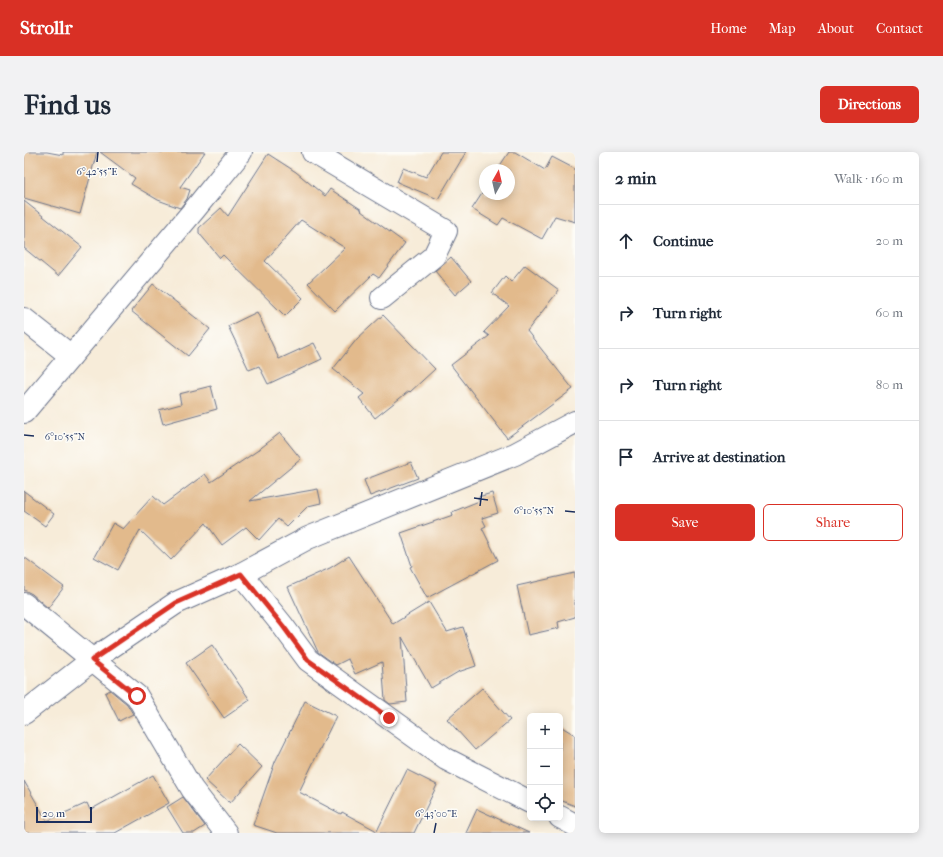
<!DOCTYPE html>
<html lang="en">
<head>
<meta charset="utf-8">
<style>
	body { margin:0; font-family:"IM FELL French Canon",serif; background:#f2f2f3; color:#1f2937 }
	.controls { position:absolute; right:12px; bottom:12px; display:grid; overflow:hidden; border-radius:6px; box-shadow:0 2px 10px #0003 }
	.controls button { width:36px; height:36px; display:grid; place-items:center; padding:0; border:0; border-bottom:1px solid #e0e1e3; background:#fff; color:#1f2937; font:20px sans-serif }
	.compass { position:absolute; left:455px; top:12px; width:36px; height:36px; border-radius:50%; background:#fff; box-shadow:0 2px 10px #0003; rotate:8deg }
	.scale { position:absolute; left:12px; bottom:10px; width:56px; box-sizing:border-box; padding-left:4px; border:2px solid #1b2f5e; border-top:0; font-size:11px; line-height:14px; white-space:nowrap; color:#1b2f5e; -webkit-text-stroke:3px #fdfcf7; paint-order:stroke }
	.stop { position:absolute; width:12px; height:12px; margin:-9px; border:3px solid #d93025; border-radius:50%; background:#fff }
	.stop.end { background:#d93025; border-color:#fff; box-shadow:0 1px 4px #0008 }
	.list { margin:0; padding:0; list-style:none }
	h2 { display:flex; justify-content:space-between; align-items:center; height:52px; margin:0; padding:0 16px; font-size:17px }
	h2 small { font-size:13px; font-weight:400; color:#747a83 }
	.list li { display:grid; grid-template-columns:26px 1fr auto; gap:12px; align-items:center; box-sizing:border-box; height:72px; padding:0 16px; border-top:1px solid #e0e1e3 }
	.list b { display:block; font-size:15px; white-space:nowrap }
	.list em { font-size:13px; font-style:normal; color:#747a83 }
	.actions { display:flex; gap:8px; padding:12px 16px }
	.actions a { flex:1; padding:9px 0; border:1px solid #d93025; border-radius:6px; text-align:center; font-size:14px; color:#d93025 }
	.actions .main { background:#d93025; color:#fff }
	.icon { flex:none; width:22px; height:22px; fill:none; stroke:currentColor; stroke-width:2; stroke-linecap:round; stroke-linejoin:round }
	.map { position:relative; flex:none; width:551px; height:681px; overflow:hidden; border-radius:6px }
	header { display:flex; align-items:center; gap:24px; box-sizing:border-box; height:56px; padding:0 20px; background:#d93025; color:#fff }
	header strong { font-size:19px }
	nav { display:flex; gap:22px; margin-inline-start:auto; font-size:14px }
	.intro { display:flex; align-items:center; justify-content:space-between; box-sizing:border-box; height:96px; padding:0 24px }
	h1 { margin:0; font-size:28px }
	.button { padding:10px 18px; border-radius:6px; background:#d93025; color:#fff; font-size:14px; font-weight:700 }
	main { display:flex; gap:24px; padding:0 24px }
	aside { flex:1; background:#fff; border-radius:6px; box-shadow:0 2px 10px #0003 }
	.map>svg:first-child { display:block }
	.building { fill:#e2ba8c }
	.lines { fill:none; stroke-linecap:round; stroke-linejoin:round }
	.minor-casing { stroke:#687189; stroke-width:24 }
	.minor { stroke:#fff; stroke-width:22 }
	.route { stroke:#d93025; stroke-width:5 }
	.ticks { fill:none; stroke:#1b2f5e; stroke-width:1.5 }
	.ticks-label { font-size:10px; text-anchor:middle; fill:#1b2f5e; stroke:#fdfcf7; stroke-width:3; stroke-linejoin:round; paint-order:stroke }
</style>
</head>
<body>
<header>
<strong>Strollr</strong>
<nav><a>Home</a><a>Map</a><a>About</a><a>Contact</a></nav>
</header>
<div class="intro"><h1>Find us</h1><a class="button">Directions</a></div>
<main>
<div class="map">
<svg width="551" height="681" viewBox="0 0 551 681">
	<rect width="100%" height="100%" fill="#fdfcf7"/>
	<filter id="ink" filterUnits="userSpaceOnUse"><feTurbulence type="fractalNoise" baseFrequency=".025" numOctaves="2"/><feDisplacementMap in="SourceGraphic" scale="8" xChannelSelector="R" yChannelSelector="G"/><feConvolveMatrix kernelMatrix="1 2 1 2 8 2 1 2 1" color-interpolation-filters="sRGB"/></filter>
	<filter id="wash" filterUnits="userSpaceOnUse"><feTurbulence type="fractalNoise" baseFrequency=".012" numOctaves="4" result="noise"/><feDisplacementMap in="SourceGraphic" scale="16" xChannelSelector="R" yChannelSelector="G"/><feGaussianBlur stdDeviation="0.9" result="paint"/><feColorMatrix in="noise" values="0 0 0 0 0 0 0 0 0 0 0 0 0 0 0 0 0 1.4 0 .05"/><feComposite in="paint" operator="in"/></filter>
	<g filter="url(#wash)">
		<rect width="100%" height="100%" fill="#f7ecd9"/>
		<g id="blocks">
			<g class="building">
				<polygon points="0,0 23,0 39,3 39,0 73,0 56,62 0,46"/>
				<polygon points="76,0 181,0 156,35 166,38 163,47 156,56 134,48 107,32 111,26"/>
				<polygon points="417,0 442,0 414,47 373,30 379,16 402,25"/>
				<polygon points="485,0 491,0 521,18 528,5 551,17 551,70 531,64 518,87 479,66 474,73 448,57 461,37 461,42 485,42 485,18 473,18"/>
				<polygon points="244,2 272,20 301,44 306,37 338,58 337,59 381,91 355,126 349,122 311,159 284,131 321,96 277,68 241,109 279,146 261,164 199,103 196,106 175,81 175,76 197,56 204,64"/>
				<polygon points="0,49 58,95 34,124 0,96"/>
				<polygon points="427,105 447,129 431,143 411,119"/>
				<polygon points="501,113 535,138 503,179 549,237 483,286 427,213 465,184 460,180 485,154 468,141 481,124 487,130"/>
				<polygon points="129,132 186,177 164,204 107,159"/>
				<polygon points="233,160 255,207 290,191 298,207 244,232 235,214 225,218 204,174"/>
				<polygon points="359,163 411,217 386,240 385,239 351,266 335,246 340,242 309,217 333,187"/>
				<polygon points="187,234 193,257 139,272 135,258 157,252 155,242"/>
				<polygon points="256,281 277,307 226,349 294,337 297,351 284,354 263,375 254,367 235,388 222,375 198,393 182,371 147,408 116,378 94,418 70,405 89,371 99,377 129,344 139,353 181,322 187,330 233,299"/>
				<polygon points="387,310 394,326 346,344 340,328"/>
				<polygon points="0,339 30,362 21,374 0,359"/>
				<polygon points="468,341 474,361 458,366 462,374 458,376 474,408 403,446 386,415 388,414 377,381 429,363 428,360 455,349 454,345"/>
				<polygon points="325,404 369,472 405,450 423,480 439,475 452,514 434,520 407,536 378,485 383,550 366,552 361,548 358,510 331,522 324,507 312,513 294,500 264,435 306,416"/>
				<polygon points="0,405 40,435 24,456 8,442 0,438"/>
				<polygon points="551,421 551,465 534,470 535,476 504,483 493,434"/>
				<polygon points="188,493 226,548 200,566 162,511"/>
				<polygon points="458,536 486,568 451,598 423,567"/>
				<polygon points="86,538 103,552 109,562 95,569 81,541"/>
				<polygon points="281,549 312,564 275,640 317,662 318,660 353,679 383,618 413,633 390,681 253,681 229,673 251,610"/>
				<polygon points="536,574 551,583 551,654 536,648"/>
				<polygon points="214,592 238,615 206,651 181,628"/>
				<polygon points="129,623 145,651 91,681 0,681 0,629 23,669 63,651 66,658"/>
				<polygon points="159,645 181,674 170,681 159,681 143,655"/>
				<polygon points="453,657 505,681 442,681"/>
			</g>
		</g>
	</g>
	<g filter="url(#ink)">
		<use href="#blocks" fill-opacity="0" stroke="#687189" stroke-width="1"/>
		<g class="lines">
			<defs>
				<g id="minor">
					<polyline points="289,0 422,79 410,104 358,146"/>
					<polyline points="0,167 47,204"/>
					<polyline points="0,260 171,57 217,0"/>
					<polyline points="217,422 259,474 284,508 422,607 506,650"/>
					<polyline points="0,452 113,544 168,637 202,681"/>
					<polyline points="0,561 68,508 152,451 217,422 284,386 491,302 551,270"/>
					<polyline points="536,665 551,673"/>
				</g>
			</defs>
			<use href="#minor" class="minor-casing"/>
			<use href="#minor" class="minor"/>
		</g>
	</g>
	<g class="lines" filter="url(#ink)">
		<polyline class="route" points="113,544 68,508 152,451 217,422 259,474 284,508 365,566"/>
	</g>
	<path class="ticks" d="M73,10L74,0M0,283L10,284M450,346L464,348M456,354L458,340M541,359L551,360M410,681L412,671"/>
	<g class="ticks-label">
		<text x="73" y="23">6°42'55"E</text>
		<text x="41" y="288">6°10'55"N</text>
		<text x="510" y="362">6°10'55"N</text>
		<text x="412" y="665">6°43'00"E</text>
	</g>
</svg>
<div class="controls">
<button>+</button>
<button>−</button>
<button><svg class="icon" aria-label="locate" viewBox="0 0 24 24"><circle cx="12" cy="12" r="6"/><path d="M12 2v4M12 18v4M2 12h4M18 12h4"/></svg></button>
</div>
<svg class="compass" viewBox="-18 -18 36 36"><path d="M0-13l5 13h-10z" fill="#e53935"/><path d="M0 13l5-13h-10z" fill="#747a83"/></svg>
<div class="scale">20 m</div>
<div class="stop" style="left:113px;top:544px"></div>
<div class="stop end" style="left:365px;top:566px"></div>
</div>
<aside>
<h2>2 min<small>Walk · 160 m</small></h2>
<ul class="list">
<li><svg class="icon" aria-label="ahead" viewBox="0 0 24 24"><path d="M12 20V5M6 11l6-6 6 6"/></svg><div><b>Continue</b></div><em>20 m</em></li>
<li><svg class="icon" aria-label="right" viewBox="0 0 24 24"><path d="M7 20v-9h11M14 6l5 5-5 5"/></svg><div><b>Turn right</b></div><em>60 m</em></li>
<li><svg class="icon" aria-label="right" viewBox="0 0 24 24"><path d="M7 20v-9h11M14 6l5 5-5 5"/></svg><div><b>Turn right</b></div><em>80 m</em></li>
<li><svg class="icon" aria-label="arrive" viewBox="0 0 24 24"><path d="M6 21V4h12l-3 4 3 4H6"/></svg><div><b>Arrive at destination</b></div></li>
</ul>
<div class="actions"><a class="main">Save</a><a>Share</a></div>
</aside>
</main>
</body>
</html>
